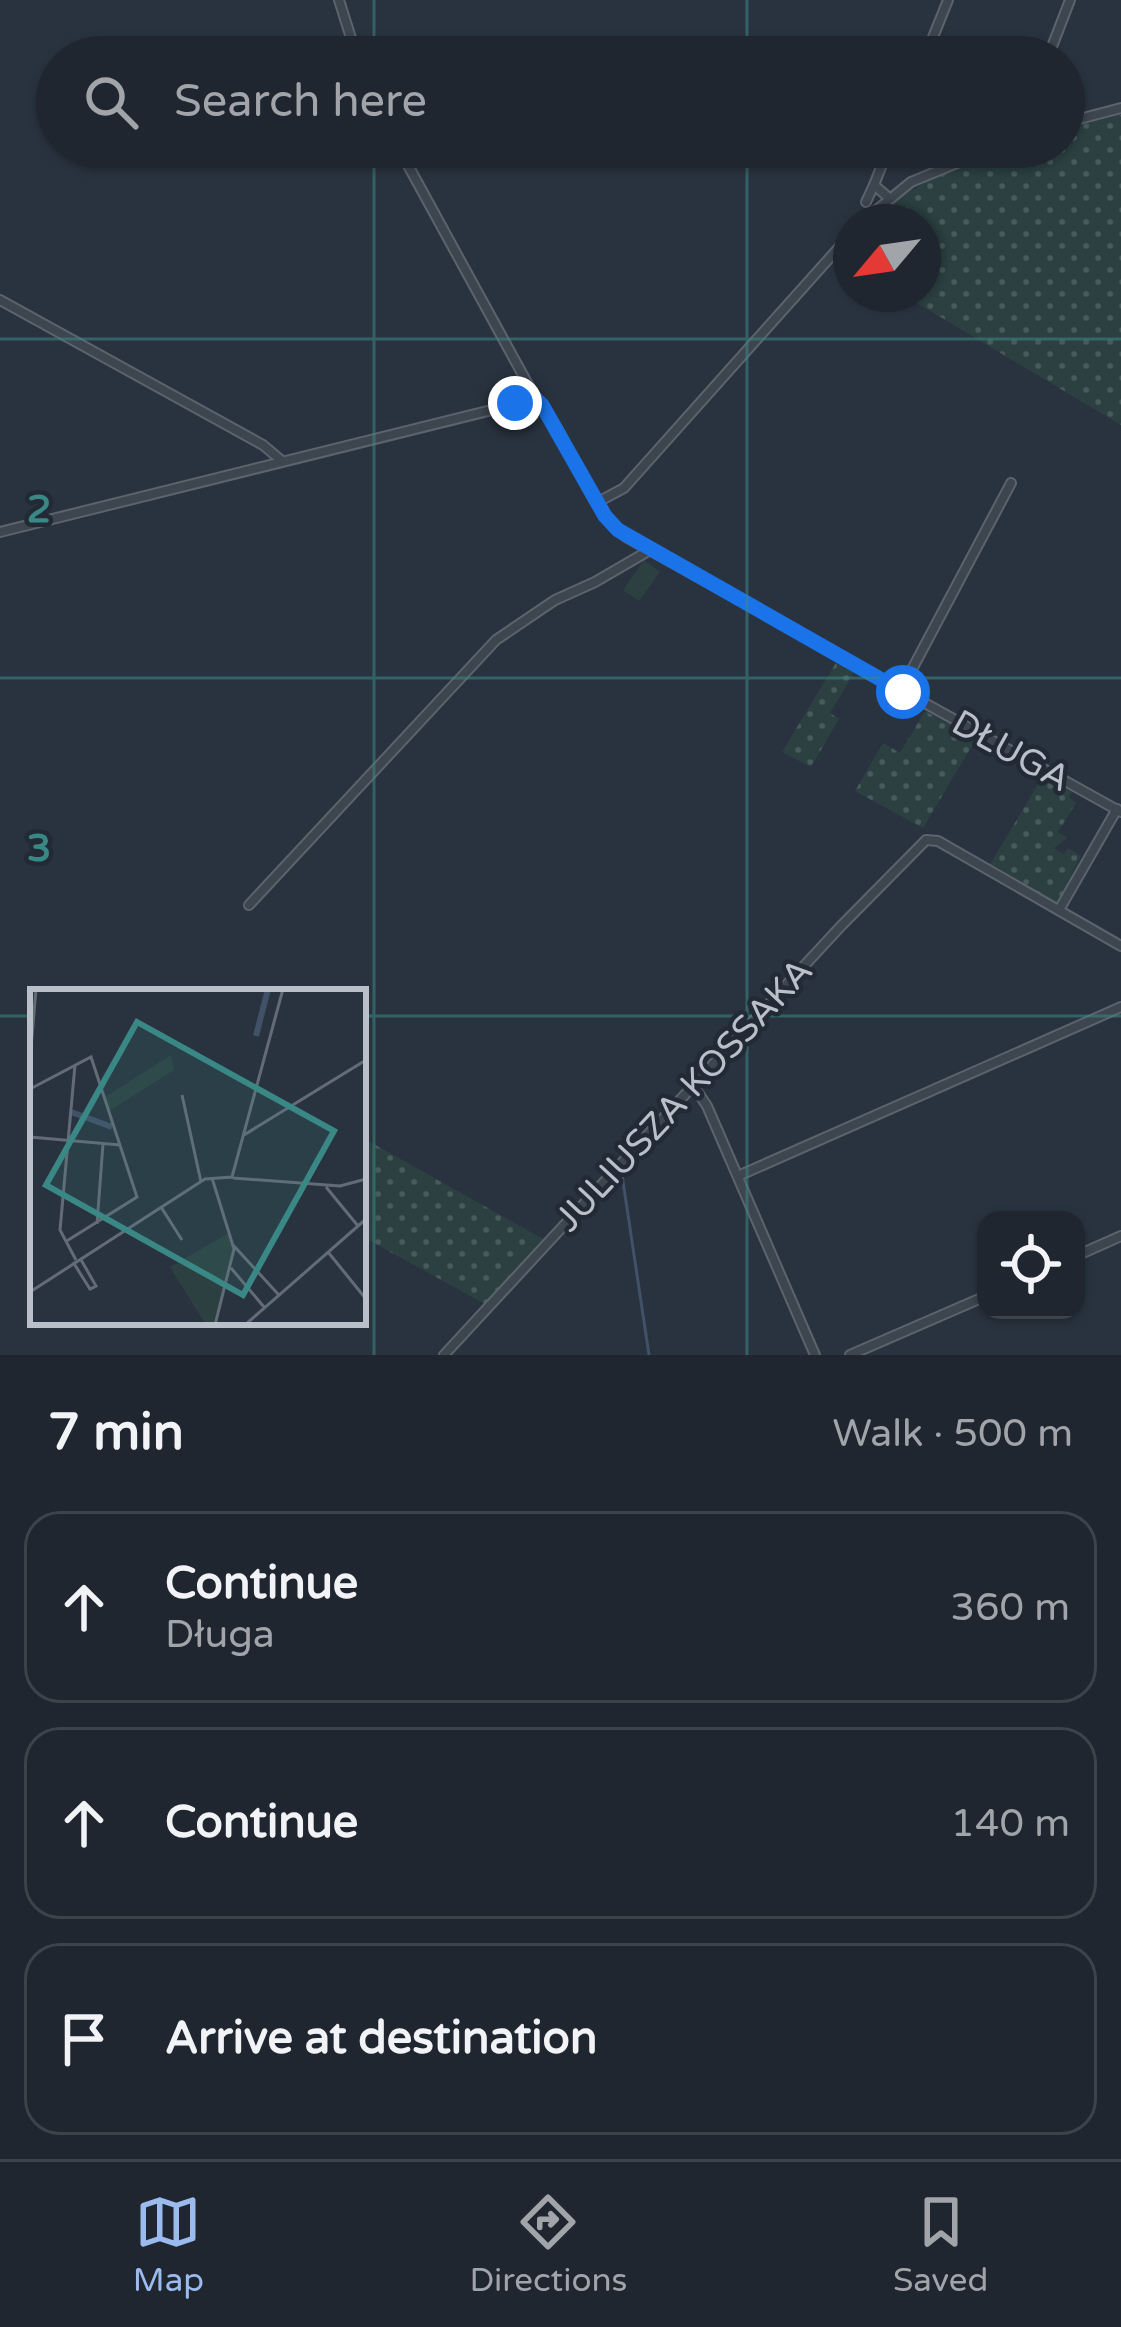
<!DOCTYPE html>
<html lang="en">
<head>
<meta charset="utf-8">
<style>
	body { margin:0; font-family:"Varela Round",sans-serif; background:#2c323b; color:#f1f3f6 }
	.controls { position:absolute; right:36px; bottom:36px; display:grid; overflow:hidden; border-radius:24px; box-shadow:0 3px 9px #0004 }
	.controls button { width:108px; height:108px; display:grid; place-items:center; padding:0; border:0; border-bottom:3px solid #3c434b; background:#1f262f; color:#f1f3f6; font:60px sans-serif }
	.compass { position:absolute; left:833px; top:204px; width:108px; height:108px; border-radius:50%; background:#1f262f; box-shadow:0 3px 9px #0004; rotate:241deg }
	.stop { position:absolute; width:36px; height:36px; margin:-27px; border:9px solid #1a73e8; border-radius:50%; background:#fff }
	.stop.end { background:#1a73e8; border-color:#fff; box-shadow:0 3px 12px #0008 }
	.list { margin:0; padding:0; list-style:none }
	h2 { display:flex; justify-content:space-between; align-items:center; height:156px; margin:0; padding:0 48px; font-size:51px }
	h2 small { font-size:39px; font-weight:400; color:#a1a5aa }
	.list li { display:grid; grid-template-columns:78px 1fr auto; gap:36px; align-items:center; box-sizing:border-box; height:192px; margin:0 24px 24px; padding:0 24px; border:3px solid #3c434b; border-radius:36px }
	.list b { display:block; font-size:45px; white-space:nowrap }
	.list p { margin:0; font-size:39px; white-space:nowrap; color:#a1a5aa }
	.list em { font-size:39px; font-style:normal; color:#a1a5aa }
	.icon { flex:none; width:66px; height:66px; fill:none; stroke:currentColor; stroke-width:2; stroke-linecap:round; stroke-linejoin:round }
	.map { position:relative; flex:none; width:1121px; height:1355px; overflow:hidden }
	.search { position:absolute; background:#1f262f; box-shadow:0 3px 9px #0004; left:36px; right:36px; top:36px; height:132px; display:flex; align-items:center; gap:30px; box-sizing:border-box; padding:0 42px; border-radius:66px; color:#a1a5aa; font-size:45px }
	.sheet { height:804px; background:#1f262f }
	nav { display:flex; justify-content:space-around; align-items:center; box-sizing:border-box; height:168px; border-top:3px solid #3c434b; background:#1f262f; font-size:33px; color:#a1a5aa }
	nav a { display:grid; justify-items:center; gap:6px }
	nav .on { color:#9bbbee }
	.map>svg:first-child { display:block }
	.green { fill:url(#green-dots) }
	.pitch { fill:#2c4041 }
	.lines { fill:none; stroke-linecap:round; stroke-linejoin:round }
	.stream { stroke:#415167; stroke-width:3 }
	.minor-casing { stroke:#5b636d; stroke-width:12 }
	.minor { stroke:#3d454f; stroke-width:8 }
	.route { stroke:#1a73e8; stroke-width:15 }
	.grid { fill:none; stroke:#3a8885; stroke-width:3; stroke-opacity:0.55 }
	.labels { text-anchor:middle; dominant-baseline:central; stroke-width:9; stroke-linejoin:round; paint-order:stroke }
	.street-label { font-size:36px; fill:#bac0ca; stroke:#222a35 }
	.inset-river { fill:none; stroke:#415167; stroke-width:6 }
	.inset-road { fill:none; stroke:#636b77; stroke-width:3 }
	.view { fill:#3a8885; fill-opacity:0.15; stroke:#3a8885; stroke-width:6 }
	.inset-edge { fill:none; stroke:#bac0ca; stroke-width:6 }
	.grid-label { font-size:39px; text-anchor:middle; font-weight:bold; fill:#3a8885; stroke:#222a35; stroke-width:9; stroke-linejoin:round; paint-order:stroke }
</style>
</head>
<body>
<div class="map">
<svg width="1121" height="1355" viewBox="0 0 1121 1355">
	<defs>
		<pattern id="green-dots" width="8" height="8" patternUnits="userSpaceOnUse" patternTransform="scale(3)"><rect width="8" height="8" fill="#2c4041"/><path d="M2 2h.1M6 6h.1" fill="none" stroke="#485a5b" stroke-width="1.8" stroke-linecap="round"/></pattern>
	</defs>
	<rect width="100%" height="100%" fill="#29333f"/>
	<g class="green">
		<path d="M1121,115V425L902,294H923V222H869C901,193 972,152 1015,147C1031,145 1048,147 1064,147V129Z"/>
		<polygon points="837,661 855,671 830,713 839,719 811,767 782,752"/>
		<polygon points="925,711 976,739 923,828 855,791 883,743 900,753"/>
		<polygon points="1043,776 1072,792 1069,797 1076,803 1058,832 1067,838 1054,848 1064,854 1068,848 1081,856 1057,903 989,866"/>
		<polygon points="363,1138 545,1240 485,1304 363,1237"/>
	</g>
	<polygon class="pitch" points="644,560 660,572 639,601 623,590"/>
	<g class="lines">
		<polyline class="stream" points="621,1168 649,1355"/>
		<defs>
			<g id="minor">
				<polyline points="339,0 357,57"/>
				<polyline points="925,57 948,0"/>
				<polyline points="1048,57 1070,0"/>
				<polyline points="1064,123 1121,108"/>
				<polyline points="398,147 536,399"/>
				<polyline points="888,197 874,185 889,147"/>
				<polyline points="866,202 874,185"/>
				<polyline points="862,222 911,182 996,147"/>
				<polyline points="0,300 263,445 282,461"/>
				<polyline points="598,502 624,488 851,234"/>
				<path d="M0,532L536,399C573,439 583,505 626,537L1121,812"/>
				<polyline points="901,690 1011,483"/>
				<polyline points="249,905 496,640 555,600 595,582 650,550"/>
				<polyline points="1059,910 1117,809"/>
				<polyline points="693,1085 707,1106 815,1355"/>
				<polyline points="738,1176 1121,1007"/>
				<polyline points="1076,1256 1121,1236"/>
				<polyline points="444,1355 841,926 926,840 938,841 1121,946"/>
				<polyline points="850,1355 986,1296"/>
			</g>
		</defs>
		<use href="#minor" class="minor-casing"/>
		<use href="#minor" class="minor"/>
	</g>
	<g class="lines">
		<polyline class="route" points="515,403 536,399 542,405 605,516 618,530 903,692"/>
	</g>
	<path class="grid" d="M374,0V57M747,0V57M374,147V1355M747,147V1355M0,339H1121M0,678H1121M0,1016H33M363,1016H1121"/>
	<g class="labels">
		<g class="street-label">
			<text transform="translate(1011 751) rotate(29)">DŁUGA</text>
			<text transform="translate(684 1095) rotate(-47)">JULIUSZA KOSSAKA</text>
		</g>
	</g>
	<g transform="translate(30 989)">
		<rect width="336" height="336" fill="#29333f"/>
		<path d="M141,66L144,81L79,122L75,108ZM199,244L203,259L184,336H176L140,278Z" fill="#2c4041"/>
		<path class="inset-river" d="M226,47L238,0M41,123L82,138"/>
		<path class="inset-road" d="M0,71L6,0M45,76L30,241L46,271M0,100L61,68L107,208L35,253M152,106L171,193M214,146L336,71M0,148L90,156M182,189L204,260L185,336M203,189L310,197L336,190M296,198L328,237M131,218L152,251M67,235L73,155M203,256L248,305M298,263L336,310M43,273L60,300L66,297L50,269M201,279L234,318M0,303L175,190L202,188L253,0M215,336L336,230"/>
		<path class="view" d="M107,33L304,142L213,306L16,196Z"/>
		<rect width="336" height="336" class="inset-edge"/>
	</g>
	<g class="grid-label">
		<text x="39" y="522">2</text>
		<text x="39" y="861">3</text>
	</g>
</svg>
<div class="controls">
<button><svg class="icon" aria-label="locate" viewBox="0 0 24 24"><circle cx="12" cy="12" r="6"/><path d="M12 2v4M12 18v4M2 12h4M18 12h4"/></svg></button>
</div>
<svg class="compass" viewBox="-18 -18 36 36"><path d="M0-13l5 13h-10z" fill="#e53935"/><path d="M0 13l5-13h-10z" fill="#a1a5aa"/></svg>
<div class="stop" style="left:903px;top:692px"></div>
<div class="stop end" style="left:515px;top:403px"></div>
<div class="search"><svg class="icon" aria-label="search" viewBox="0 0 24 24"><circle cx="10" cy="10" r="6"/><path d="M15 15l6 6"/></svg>Search here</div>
</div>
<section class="sheet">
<h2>7 min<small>Walk · 500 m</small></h2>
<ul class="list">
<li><svg class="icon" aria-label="ahead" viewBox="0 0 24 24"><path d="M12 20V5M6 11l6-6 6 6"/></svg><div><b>Continue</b><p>Długa</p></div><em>360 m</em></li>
<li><svg class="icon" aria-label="ahead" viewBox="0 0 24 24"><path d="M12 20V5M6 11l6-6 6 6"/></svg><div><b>Continue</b></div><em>140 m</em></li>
<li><svg class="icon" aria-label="arrive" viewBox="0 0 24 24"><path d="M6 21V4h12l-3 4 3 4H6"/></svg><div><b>Arrive at destination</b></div></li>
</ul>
</section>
<nav>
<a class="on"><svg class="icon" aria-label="map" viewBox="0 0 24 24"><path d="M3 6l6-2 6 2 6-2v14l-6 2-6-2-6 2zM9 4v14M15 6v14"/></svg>Map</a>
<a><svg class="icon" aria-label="directions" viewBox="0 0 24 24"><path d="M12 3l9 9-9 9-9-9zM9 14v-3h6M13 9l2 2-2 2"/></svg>Directions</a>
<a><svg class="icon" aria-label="saved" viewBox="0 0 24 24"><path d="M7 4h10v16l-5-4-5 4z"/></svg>Saved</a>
</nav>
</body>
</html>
